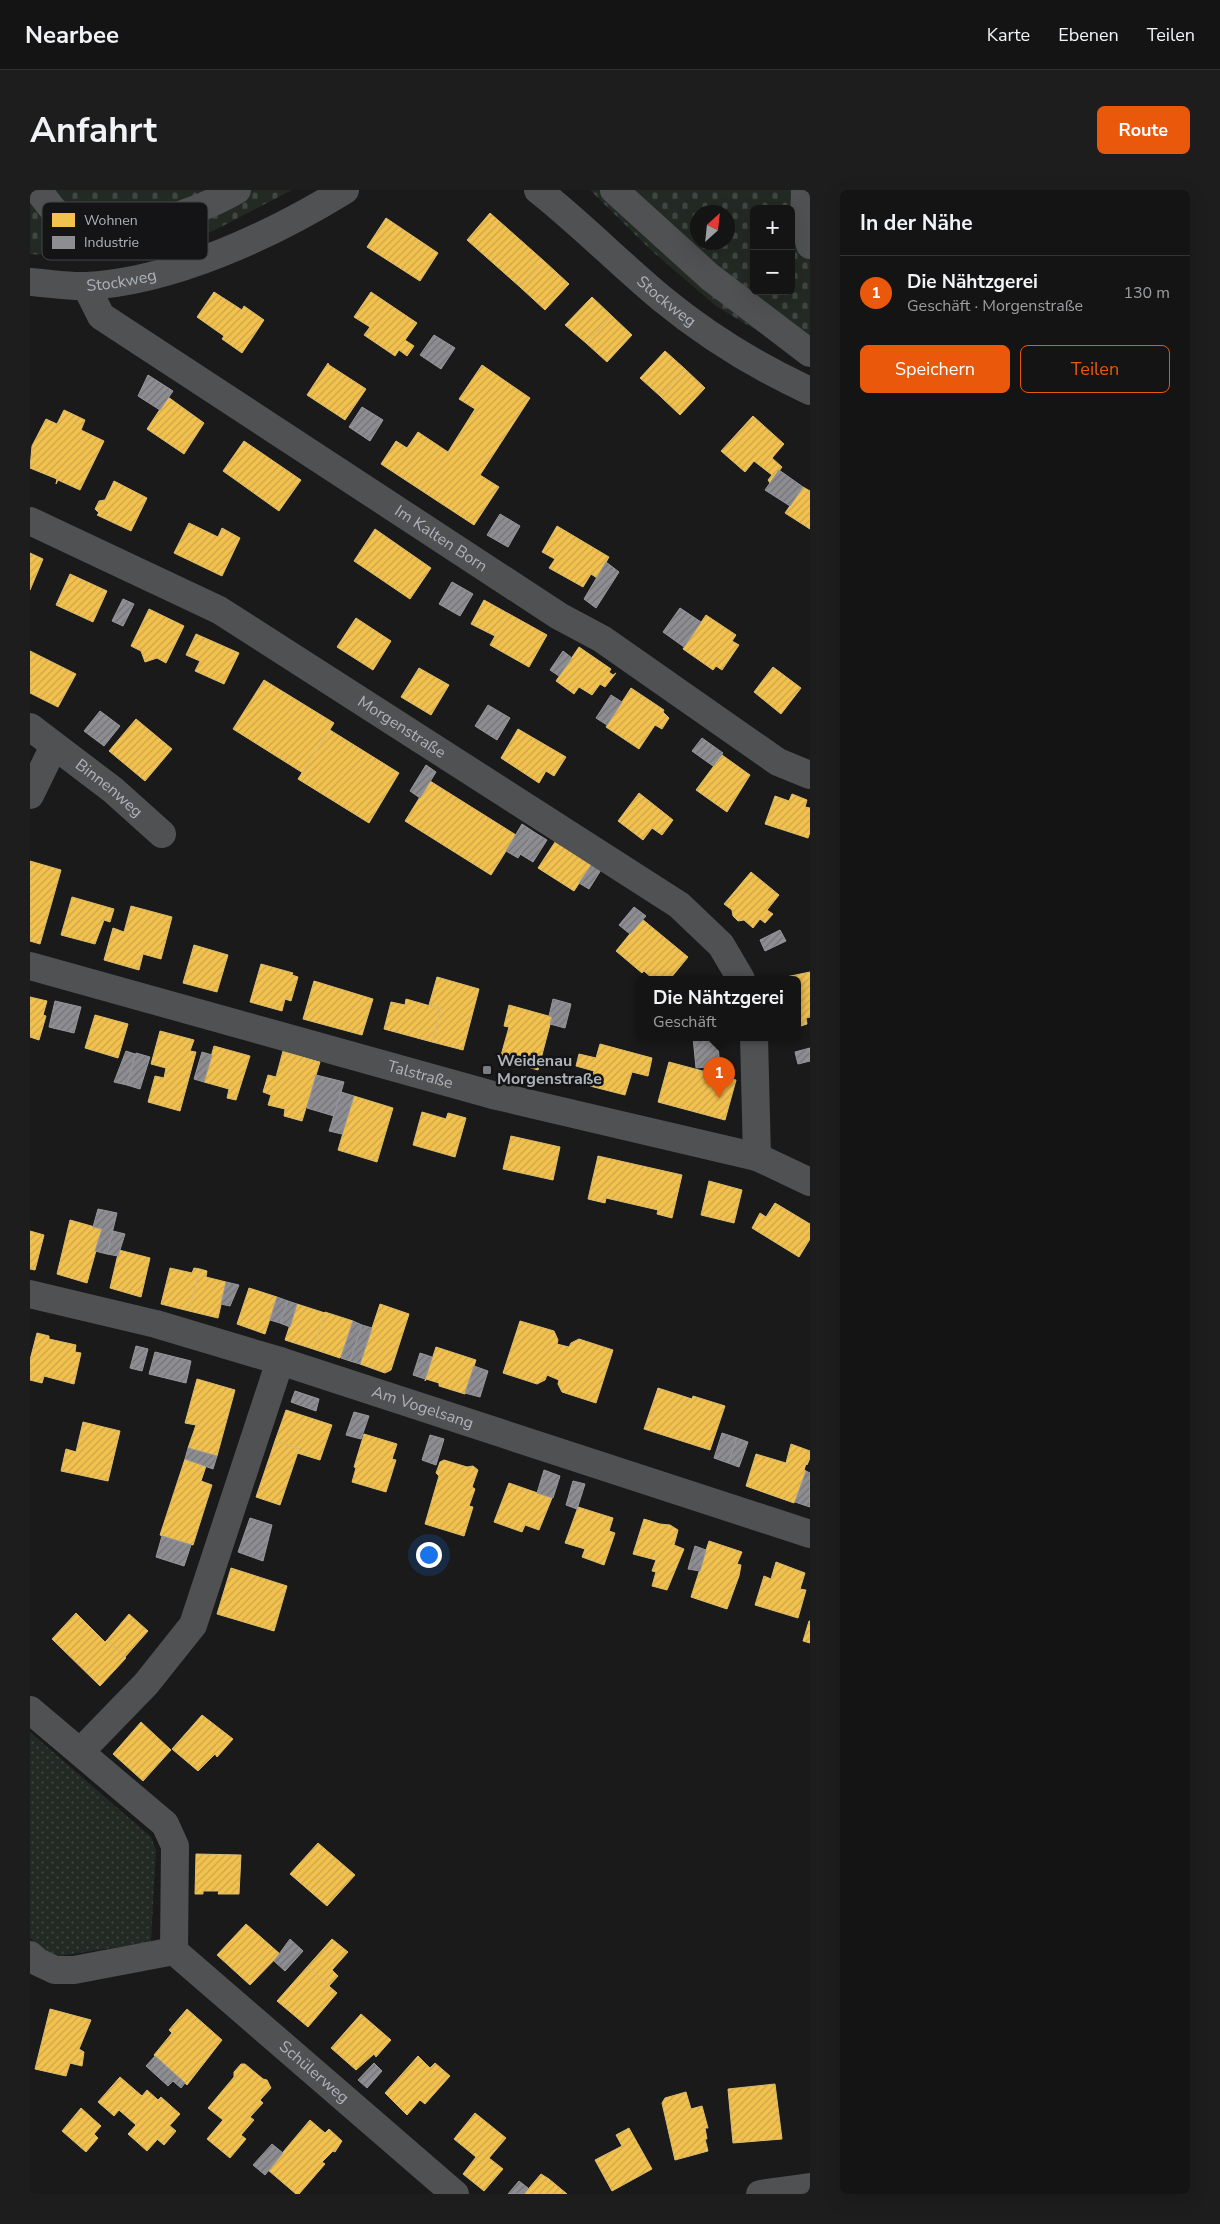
<!DOCTYPE html>
<html lang="de">
<head>
<meta charset="utf-8">
<style>
	body { margin:0; font-family:"Nunito Sans",sans-serif; background:#1d1d1d; color:#f1f3f6 }
	.controls { position:absolute; right:15px; top:15px; display:grid; overflow:hidden; border-radius:8px; box-shadow:0 5px 20px #0002 }
	.controls button { width:45px; height:45px; display:grid; place-items:center; padding:0; border:0; border-bottom:1px solid #333334; background:#141414; color:#f1f3f6; font:25px sans-serif }
	.compass { position:absolute; left:660px; top:15px; width:45px; height:45px; border-radius:50%; background:#141414; box-shadow:0 5px 20px #0002; rotate:27deg }
	.you { position:absolute; left:398px; top:1364px; width:18px; height:18px; margin:-12px; border:4px solid #fff; border-radius:50%; background:#1a73e8; box-shadow:0 0 0 8px #1a73e833 }
	.badge { display:grid; place-items:center; width:32px; height:32px; border-radius:50%; background:#ea580c; color:#fff; font-size:16px; font-weight:700 }
	.pin { position:absolute; translate:-50% -41px; filter:drop-shadow(0 1px 2px #0008) }
	.pin::after { content:''; position:absolute; top:26px; width:18px; height:15px; background:inherit; clip-path:polygon(0 0,100% 0,50% 100%) }
	.popup { position:absolute; left:606px; top:786px; width:165px; height:65px; box-sizing:border-box; display:grid; place-content:center; border-radius:8px; background:#141414; filter:drop-shadow(0 1px 4px #0005); font-size:16px; white-space:nowrap; color:#9d9ea0 }
	.popup b { font-size:19px; color:#f1f3f6 }
	.popup::after { content:''; position:absolute; left:50%; top:100%; margin-left:-10px; border:10px solid transparent; border-top-color:#141414 }
	.list { margin:0; padding:0; list-style:none }
	h2 { display:flex; justify-content:space-between; align-items:center; height:65px; margin:0; padding:0 20px; font-size:21px }
	h2 small { font-size:16px; font-weight:400; color:#9d9ea0 }
	.list li { display:grid; grid-template-columns:32px 1fr auto; gap:15px; align-items:center; box-sizing:border-box; height:75px; padding:0 20px; border-top:1px solid #333334 }
	.list b { display:block; font-size:19px; white-space:nowrap }
	.list p { margin:0; font-size:16px; white-space:nowrap; color:#9d9ea0 }
	.list em { font-size:16px; font-style:normal; color:#9d9ea0 }
	.actions { display:flex; gap:10px; padding:15px 20px }
	.actions a { flex:1; padding:11px 0; border:1px solid #ea580c; border-radius:8px; text-align:center; font-size:18px; color:#ea580c }
	.actions .main { background:#ea580c; color:#fff }
	.map { position:relative; flex:none; width:780px; height:2004px; overflow:hidden; border-radius:8px }
	header { display:flex; align-items:center; gap:30px; box-sizing:border-box; height:70px; padding:0 25px; background:#141414; border-bottom:1px solid #333334 }
	header strong { font-size:24px }
	nav { display:flex; gap:28px; margin-inline-start:auto; font-size:18px }
	.intro { display:flex; align-items:center; justify-content:space-between; box-sizing:border-box; height:120px; padding:0 30px }
	h1 { margin:0; font-size:35px }
	.button { padding:12px 22px; border-radius:8px; background:#ea580c; color:#fff; font-size:18px; font-weight:700 }
	main { display:flex; gap:30px; padding:0 30px }
	aside { flex:1; background:#141414; border-radius:8px; box-shadow:0 5px 20px #0002 }
	.map>svg:first-child { display:block }
	.grass { fill:url(#grass-dots) }
	.cemetery { fill:url(#cemetery-stones); fill-rule:evenodd }
	.homes { fill:url(#homes-hatch); stroke:#ddbd6e }
	.industry { fill:url(#industry-hatch); stroke:#97989e }
	.lines { fill:none; stroke-linecap:round; stroke-linejoin:round }
	.minor { stroke:#4f5153; stroke-width:28 }
	.poi-dot { fill:#7a7d81; stroke:#141416; stroke-width:2 }
	.labels { text-anchor:middle; dominant-baseline:central; stroke-width:5; stroke-linejoin:round; paint-order:stroke }
	.street-label { font-size:16px; fill:#adb3b9; stroke:#141416 }
	.poi-label { font-size:16px; font-weight:bold; fill:#adb3b9; stroke:#141416; text-anchor:start }
	.key { fill:#141416; stroke:#424447; stroke-width:1 }
	.key-label { font-size:14px; fill:#adb3b9 }
</style>
</head>
<body>
<header>
<strong>Nearbee</strong>
<nav><a>Karte</a><a>Ebenen</a><a>Teilen</a></nav>
</header>
<div class="intro"><h1>Anfahrt</h1><a class="button">Route</a></div>
<main>
<div class="map">
<svg width="780" height="2004" viewBox="0 0 780 2004">
	<defs>
		<pattern id="grass-dots" width="8" height="8" patternUnits="userSpaceOnUse" patternTransform="scale(1.25)"><rect width="8" height="8" fill="#232923"/><path d="M2 2h.1M6 6h.1" fill="none" stroke="#404641" stroke-width="1.8" stroke-linecap="round"/></pattern>
		<pattern id="cemetery-stones" width="16" height="16" patternUnits="userSpaceOnUse" patternTransform="scale(1.25)"><rect width="16" height="16" fill="#232923"/><path d="M2 7V4a2 2 0 0 1 4 0v3zM10 15v-3a2 2 0 0 1 4 0v3z" fill="#404641"/></pattern>
		<pattern id="homes-hatch" width="6" height="6" patternUnits="userSpaceOnUse" patternTransform="scale(1.25)"><rect width="6" height="6" fill="#f2c14e"/><path d="M-1 1l2-2M0 6l6-6M5 7l2-2" fill="none" stroke="#cca54a"/></pattern>
		<pattern id="industry-hatch" width="6" height="6" patternUnits="userSpaceOnUse" patternTransform="scale(1.25)"><rect width="6" height="6" fill="#8d8d92"/><path d="M-1 1l2-2M0 6l6-6M5 7l2-2" fill="none" stroke="#727377"/></pattern>
	</defs>
	<rect width="100%" height="100%" fill="#1a1a1a"/>
	<polygon class="grass" points="0,1542 121,1647 126,1660 121,1752 30,1766 14,1760 0,1748"/>
	<g class="cemetery">
		<polygon points="0,0 262,0 183,41 112,64 57,68 0,64"/>
		<path d="M560,0H780V173L686,116L622,61ZM724,19H761V101H724ZM668,22H698V52H668Z"/>
	</g>
	<g class="homes">
		<polygon points="460,23 514,71 490,97 437,50"/>
		<polygon points="356,28 408,63 390,91 337,57"/>
		<polygon points="514,71 539,94 515,120 490,97"/>
		<polygon points="184,102 212,120 214,116 234,130 212,163 192,149 194,146 167,127"/>
		<polygon points="341,102 387,133 375,150 384,156 377,166 369,160 365,166 334,145 340,137 324,127"/>
		<polygon points="562,107 582,126 556,153 535,135"/>
		<polygon points="582,126 602,145 577,172 556,153"/>
		<polygon points="635,161 655,179 630,206 610,188"/>
		<polygon points="298,173 299,175 336,199 315,230 277,205"/>
		<polygon points="452,175 500,208 450,285 469,297 444,335 351,274 366,251 377,258 388,242 418,262 445,219 429,209"/>
		<polygon points="655,179 675,198 650,225 630,206"/>
		<polygon points="138,207 174,233 154,264 117,239"/>
		<polygon points="34,220 55,230 51,240 74,251 50,300 28,290 26,294 27,289 0,278 2,256 16,229 27,234"/>
		<polygon points="723,226 754,254 742,268 752,277 740,293 738,290 742,285 724,271 715,282 691,261"/>
		<polygon points="214,251 271,290 249,321 193,281"/>
		<polygon points="84,291 117,308 101,341 67,325 69,323 65,319 69,311 75,310"/>
		<polygon points="773,297 780,301 780,339 755,323"/>
		<polygon points="159,333 188,347 192,338 210,348 192,386 144,363"/>
		<polygon points="527,336 579,367 567,388 561,384 553,397 519,378 525,369 512,362"/>
		<polygon points="345,339 401,378 380,409 324,371"/>
		<polygon points="0,363 13,369 0,400"/>
		<polygon points="40,384 77,401 63,432 26,415"/>
		<polygon points="454,410 517,445 499,477 460,455 465,446 441,434"/>
		<polygon points="119,419 154,436 136,473 127,468 115,472 111,461 101,456"/>
		<polygon points="676,425 706,445 702,451 709,455 692,480 686,476 683,480 653,459"/>
		<polygon points="326,428 361,451 343,480 307,457"/>
		<polygon points="166,444 209,463 194,494 165,481 170,471 156,465"/>
		<polygon points="549,457 581,479 579,482 583,485 586,483 575,497 570,494 562,505 549,497 544,504 526,491"/>
		<polygon points="0,461 46,484 28,517 0,503"/>
		<polygon points="743,477 771,498 751,524 724,502"/>
		<polygon points="389,478 419,495 401,525 371,507"/>
		<polygon points="234,490 304,533 273,583 203,539"/>
		<polygon points="601,498 634,520 633,522 639,528 632,539 625,535 609,559 576,537"/>
		<polygon points="106,529 142,559 115,591 79,561"/>
		<polygon points="488,539 536,567 524,586 516,581 509,593 471,568"/>
		<polygon points="300,540 369,583 339,633 268,589"/>
		<polygon points="692,565 720,585 697,622 666,600"/>
		<polygon points="400,591 486,645 461,685 375,631"/>
		<polygon points="609,603 643,630 632,645 622,638 613,650 588,631"/>
		<polygon points="762,604 777,610 775,617 780,618 780,642 778,648 735,634 745,606 759,611"/>
		<polygon points="527,649 563,672 544,701 508,678"/>
		<polygon points="0,671 31,680 10,754 0,751"/>
		<polygon points="721,682 749,705 737,720 743,724 735,733 730,729 723,738 714,730 708,731 703,726 702,720 694,714"/>
		<polygon points="42,707 84,719 80,732 74,730 65,754 31,745"/>
		<polygon points="101,716 142,727 131,769 113,764 109,780 74,770 83,738 94,742"/>
		<polygon points="612,729 658,767 640,789 623,789 614,781 612,783 586,761"/>
		<polygon points="164,755 198,765 187,802 153,793"/>
		<polygon points="231,774 263,783 262,785 268,787 261,811 255,809 252,821 220,812"/>
		<polygon points="780,782 780,827 776,828 777,834 768,837 768,789 757,789 756,787"/>
		<polygon points="407,787 449,799 433,860 402,852 411,819 399,815"/>
		<polygon points="284,791 343,809 332,845 273,829"/>
		<polygon points="0,807 17,811 13,825 16,826 9,850 0,847"/>
		<polygon points="376,809 411,819 402,852 354,839 361,812 375,815"/>
		<polygon points="479,815 522,827 508,880 470,869 479,837 474,836"/>
		<polygon points="65,825 98,834 88,868 55,858"/>
		<polygon points="130,841 164,850 160,861 166,862 150,921 118,912 125,886 134,888 136,878 121,874"/>
		<polygon points="570,854 622,868 618,886 602,882 595,905 560,896 564,881 546,876 549,864 566,868"/>
		<polygon points="184,856 220,866 206,910 197,908 199,899 174,892"/>
		<polygon points="253,861 290,872 272,931 254,926 255,919 238,915 241,905 233,902 238,885 246,887"/>
		<polygon points="639,872 706,890 695,930 628,912"/>
		<polygon points="324,906 363,918 347,972 308,960"/>
		<polygon points="392,922 416,929 418,923 436,928 425,967 383,955"/>
		<polygon points="481,946 530,957 523,990 473,979"/>
		<polygon points="568,966 652,985 642,1028 627,1024 628,1020 576,1008 575,1013 558,1009"/>
		<polygon points="679,991 712,1000 704,1033 671,1025"/>
		<polygon points="745,1013 780,1034 780,1049 769,1067 722,1038 730,1023 736,1027"/>
		<polygon points="40,1030 72,1039 57,1093 27,1084"/>
		<polygon points="0,1041 14,1045 5,1080 0,1079"/>
		<polygon points="89,1060 120,1068 111,1107 80,1098"/>
		<polygon points="140,1078 162,1083 164,1078 170,1079 159,1121 131,1114"/>
		<polygon points="170,1079 177,1081 176,1087 196,1092 188,1128 159,1121"/>
		<polygon points="219,1098 247,1107 235,1144 207,1134"/>
		<polygon points="267,1114 295,1123 283,1159 255,1150"/>
		<polygon points="350,1114 379,1124 361,1180 355,1183 330,1174"/>
		<polygon points="295,1122 323,1131 310,1168 283,1159"/>
		<polygon points="490,1131 524,1141 528,1150 527,1154 539,1157 541,1153 549,1149 583,1160 566,1213 532,1202 528,1194 529,1190 517,1185 515,1190 507,1194 473,1183"/>
		<polygon points="7,1143 19,1146 19,1149 46,1155 45,1162 51,1163 44,1194 14,1186 12,1193 0,1190 0,1170"/>
		<polygon points="406,1157 446,1170 435,1204 409,1196 409,1193 396,1189 395,1191"/>
		<polygon points="167,1189 205,1200 187,1266 158,1258 166,1235 155,1233"/>
		<polygon points="628,1198 662,1209 663,1206 695,1216 680,1260 614,1239"/>
		<polygon points="256,1220 302,1235 290,1270 267,1263 269,1259 245,1251"/>
		<polygon points="53,1232 90,1241 78,1291 31,1281 36,1259 46,1262"/>
		<polygon points="334,1244 367,1254 362,1269 366,1270 356,1302 322,1292 326,1278 324,1277"/>
		<polygon points="245,1251 269,1259 250,1315 226,1307"/>
		<polygon points="761,1254 780,1261 780,1268 777,1275 776,1274 774,1280 776,1281 764,1313 716,1296 726,1264 756,1273"/>
		<polygon points="155,1269 176,1276 171,1291 182,1295 163,1355 130,1345"/>
		<polygon points="414,1270 437,1277 443,1276 448,1280 442,1297 445,1299 439,1316 443,1317 434,1346 395,1334 409,1286 406,1283 410,1272"/>
		<polygon points="479,1293 522,1308 509,1340 495,1335 492,1342 464,1332"/>
		<polygon points="548,1317 583,1328 579,1341 585,1343 574,1375 552,1367 555,1359 535,1353"/>
		<polygon points="614,1329 630,1334 640,1335 648,1340 644,1355 654,1359 637,1400 622,1396 626,1382 622,1381 626,1370 603,1364"/>
		<polygon points="679,1351 712,1362 707,1374 711,1375 709,1386 697,1419 661,1407"/>
		<polygon points="746,1372 775,1383 770,1399 776,1400 768,1428 725,1415 734,1386 741,1389"/>
		<polygon points="201,1378 257,1396 244,1441 187,1424"/>
		<polygon points="46,1423 75,1452 77,1450 96,1468 70,1496 22,1449"/>
		<polygon points="99,1424 118,1441 95,1467 77,1450"/>
		<polygon points="779,1431 780,1431 780,1453 773,1451"/>
		<polygon points="172,1525 203,1549 187,1567 185,1564 168,1581 142,1559"/>
		<polygon points="111,1532 141,1560 113,1591 83,1564"/>
		<polygon points="288,1653 325,1685 297,1716 260,1684"/>
		<polygon points="166,1664 211,1665 209,1704 188,1704 189,1701 173,1701 173,1704 165,1704"/>
		<polygon points="216,1734 250,1764 220,1795 187,1765"/>
		<polygon points="302,1749 318,1762 302,1780 308,1786 299,1796 277,1777"/>
		<polygon points="277,1777 307,1803 278,1837 247,1811"/>
		<polygon points="20,1819 61,1830 49,1859 54,1862 52,1876 40,1873 36,1886 5,1879"/>
		<polygon points="157,1819 192,1850 157,1895 124,1865 142,1843 139,1840"/>
		<polygon points="331,1824 361,1850 346,1867 344,1864 326,1880 301,1858"/>
		<polygon points="388,1866 400,1878 405,1873 420,1886 395,1914 390,1910 377,1925 355,1903"/>
		<polygon points="211,1874 215,1874 233,1889 237,1890 241,1898 230,1910 233,1913 220,1927 224,1930 211,1945 216,1949 200,1968 177,1949 193,1930 178,1918 204,1887 204,1882"/>
		<polygon points="90,1887 112,1906 117,1900 128,1910 131,1907 150,1924 117,1961 98,1944 106,1935 89,1920 84,1926 68,1912"/>
		<polygon points="745,1894 752,1949 703,1953 698,1899"/>
		<polygon points="656,1902 661,1919 672,1916 678,1938 675,1938 677,1949 675,1949 678,1961 645,1970 632,1913 635,1908"/>
		<polygon points="51,1918 71,1936 64,1944 68,1948 56,1962 32,1941"/>
		<polygon points="445,1923 476,1948 459,1968 473,1979 454,2001 433,1984 446,1967 424,1949"/>
		<polygon points="280,1930 295,1943 299,1939 312,1951 305,1962 303,1961 292,1972 295,1974 269,2004 266,2004 238,1980"/>
		<polygon points="139,1935 146,1941 134,1955 127,1949"/>
		<polygon points="599,1938 622,1979 582,2001 565,1970 592,1956 586,1945"/>
		<polygon points="511,1984 519,1989 537,2004 494,2004"/>
	</g>
	<g class="industry">
		<polygon points="404,145 425,158 411,179 390,165"/>
		<polygon points="118,185 143,201 130,220 108,206"/>
		<polygon points="332,217 353,230 340,251 319,237"/>
		<polygon points="749,280 773,297 760,316 735,300"/>
		<polygon points="470,324 490,336 478,357 457,345"/>
		<polygon points="576,372 589,382 566,418 554,409"/>
		<polygon points="422,392 443,404 430,426 409,414"/>
		<polygon points="93,409 104,414 93,436 82,431"/>
		<polygon points="650,418 671,432 654,457 633,442"/>
		<polygon points="533,461 542,468 529,486 520,480"/>
		<polygon points="581,505 592,512 577,535 566,528"/>
		<polygon points="458,515 480,528 467,550 445,536"/>
		<polygon points="70,521 90,536 74,556 54,541"/>
		<polygon points="672,548 693,563 683,576 662,561"/>
		<polygon points="396,575 406,582 390,608 380,601"/>
		<polygon points="492,634 504,642 488,668 476,661"/>
		<polygon points="504,642 517,650 503,672 490,664"/>
		<polygon points="562,674 571,680 559,699 549,693"/>
		<polygon points="604,717 616,726 600,744 589,735"/>
		<polygon points="750,740 756,751 735,761 730,750"/>
		<polygon points="523,809 541,814 535,838 520,834 522,827 519,826"/>
		<polygon points="25,811 51,817 44,843 19,837"/>
		<polygon points="663,847 687,847 690,876 666,878"/>
		<polygon points="780,858 780,871 768,874 765,862"/>
		<polygon points="96,861 105,864 97,895 84,892"/>
		<polygon points="172,862 182,865 174,892 164,889"/>
		<polygon points="106,863 120,867 110,899 97,895"/>
		<polygon points="286,885 314,892 304,926 277,918"/>
		<polygon points="311,902 324,906 312,944 299,941"/>
		<polygon points="68,1019 87,1023 77,1064 65,1061 72,1039 63,1037"/>
		<polygon points="83,1041 95,1044 88,1066 77,1064"/>
		<polygon points="196,1092 209,1095 200,1116 191,1114"/>
		<polygon points="247,1107 258,1111 250,1133 240,1130"/>
		<polygon points="258,1111 267,1114 260,1137 250,1133"/>
		<polygon points="323,1131 332,1135 320,1171 311,1168"/>
		<polygon points="332,1135 342,1138 330,1174 320,1171"/>
		<polygon points="106,1156 118,1159 112,1181 100,1178"/>
		<polygon points="125,1162 161,1171 156,1193 119,1184"/>
		<polygon points="390,1163 402,1167 395,1189 383,1185"/>
		<polygon points="444,1176 458,1181 450,1207 435,1203"/>
		<polygon points="265,1201 289,1209 286,1221 261,1212"/>
		<polygon points="324,1222 339,1226 331,1249 316,1245"/>
		<polygon points="692,1243 707,1248 698,1273 684,1268"/>
		<polygon points="400,1245 414,1249 406,1275 392,1270"/>
		<polygon points="707,1248 718,1252 709,1277 698,1273"/>
		<polygon points="158,1258 187,1266 183,1279 155,1269"/>
		<polygon points="514,1280 530,1286 523,1308 507,1303"/>
		<polygon points="776,1281 780,1283 780,1317 765,1312"/>
		<polygon points="543,1291 555,1294 547,1319 536,1315"/>
		<polygon points="220,1328 242,1335 233,1371 208,1362"/>
		<polygon points="132,1346 161,1355 154,1376 126,1367"/>
		<polygon points="665,1356 676,1360 670,1381 658,1379"/>
		<polygon points="260,1749 273,1761 255,1781 244,1771"/>
		<polygon points="125,1866 155,1893 151,1898 143,1891 138,1896 116,1876"/>
		<polygon points="344,1873 352,1881 337,1898 328,1890"/>
		<polygon points="242,1954 253,1963 235,1985 223,1975"/>
		<polygon points="489,1991 498,1998 494,2004 478,2004"/>
	</g>
	<g class="lines">
		<g class="minor">
			<path d="M8,0C18,13 29,31 46,37C86,51 171,21 207,0"/>
			<path id="s1" d="M508,0C551,34 589,73 631,108C676,145 728,177 780,201"/>
			<polyline points="584,0 680,87 780,163"/>
			<polyline points="775,0 774,33 780,55"/>
			<path id="s2" d="M0,92C18,93 38,97 57,96C144,91 242,45 315,0"/>
			<path id="s3" d="M56,96L71,126L529,426L572,449L748,572L780,585"/>
			<path id="s4" d="M0,331L189,420L649,715L691,755L711,789"/>
			<path id="s5" d="M0,537L83,600L132,644"/>
			<polyline points="0,605 24,556"/>
			<path id="s6" d="M0,776L463,905L727,967L780,992"/>
			<polyline points="724,847 727,967"/>
			<path id="s7" d="M0,1104L126,1134L250,1171L780,1344"/>
			<path id="s8" d="M0,1520L135,1634L145,1656L144,1761L425,2004"/>
			<polyline points="50,1562 116,1494 163,1435 250,1171"/>
			<polyline points="0,1765 8,1772 25,1780 44,1780 144,1761"/>
			<polyline points="730,2004 780,1997"/>
		</g>
	</g>
	<rect class="poi-dot" x="452" y="875" width="10" height="10" rx="2.5"/>
	<g class="labels">
		<g class="street-label">
			<text stroke="none"><textPath href="#s2" startOffset="92">Stockweg</textPath></text>
			<text stroke="none"><textPath href="#s1" startOffset="170">Stockweg</textPath></text>
			<text stroke="none"><textPath href="#s3" startOffset="440">Im Kalten Born</textPath></text>
			<text stroke="none"><textPath href="#s4" startOffset="426">Morgenstraße</textPath></text>
			<text stroke="none"><textPath href="#s5" startOffset="100">Binnenweg</textPath></text>
			<text stroke="none"><textPath href="#s6" startOffset="405">Talstraße</textPath></text>
			<text stroke="none"><textPath href="#s7" startOffset="409">Am Vogelsang</textPath></text>
			<text stroke="none"><textPath href="#s8" startOffset="491">Schülerweg</textPath></text>
		</g>
		<g class="poi-label">
			<text x="467" y="871">Weidenau<tspan x="467" dy="18">Morgenstraße</tspan></text>
		</g>
	</g>
	<rect x="12" y="12" width="166" height="58" rx="8" class="key"/>
	<rect x="22" y="23" width="23" height="14" fill="#f2c14e"/>
	<rect x="22" y="46" width="23" height="13" fill="#8d8d92"/>
	<g class="key-label">
		<text x="54" y="35">Wohnen</text>
		<text x="54" y="57">Industrie</text>
	</g>
</svg>
<div class="controls">
<button>+</button>
<button>−</button>
</div>
<svg class="compass" viewBox="-18 -18 36 36"><path d="M0-13l5 13h-10z" fill="#e53935"/><path d="M0 13l5-13h-10z" fill="#9d9ea0"/></svg>
<div class="you"></div>
<div class="pin badge" style="left:689px;top:908px">1</div>
<div class="popup"><b>Die Nähtzgerei</b>Geschäft</div>
</div>
<aside>
<h2>In der Nähe<small></small></h2>
<ul class="list">
<li><span class="badge">1</span><div><b>Die Nähtzgerei</b><p>Geschäft · Morgenstraße</p></div><em>130 m</em></li>
</ul>
<div class="actions"><a class="main">Speichern</a><a>Teilen</a></div>
</aside>
</main>
</body>
</html>
